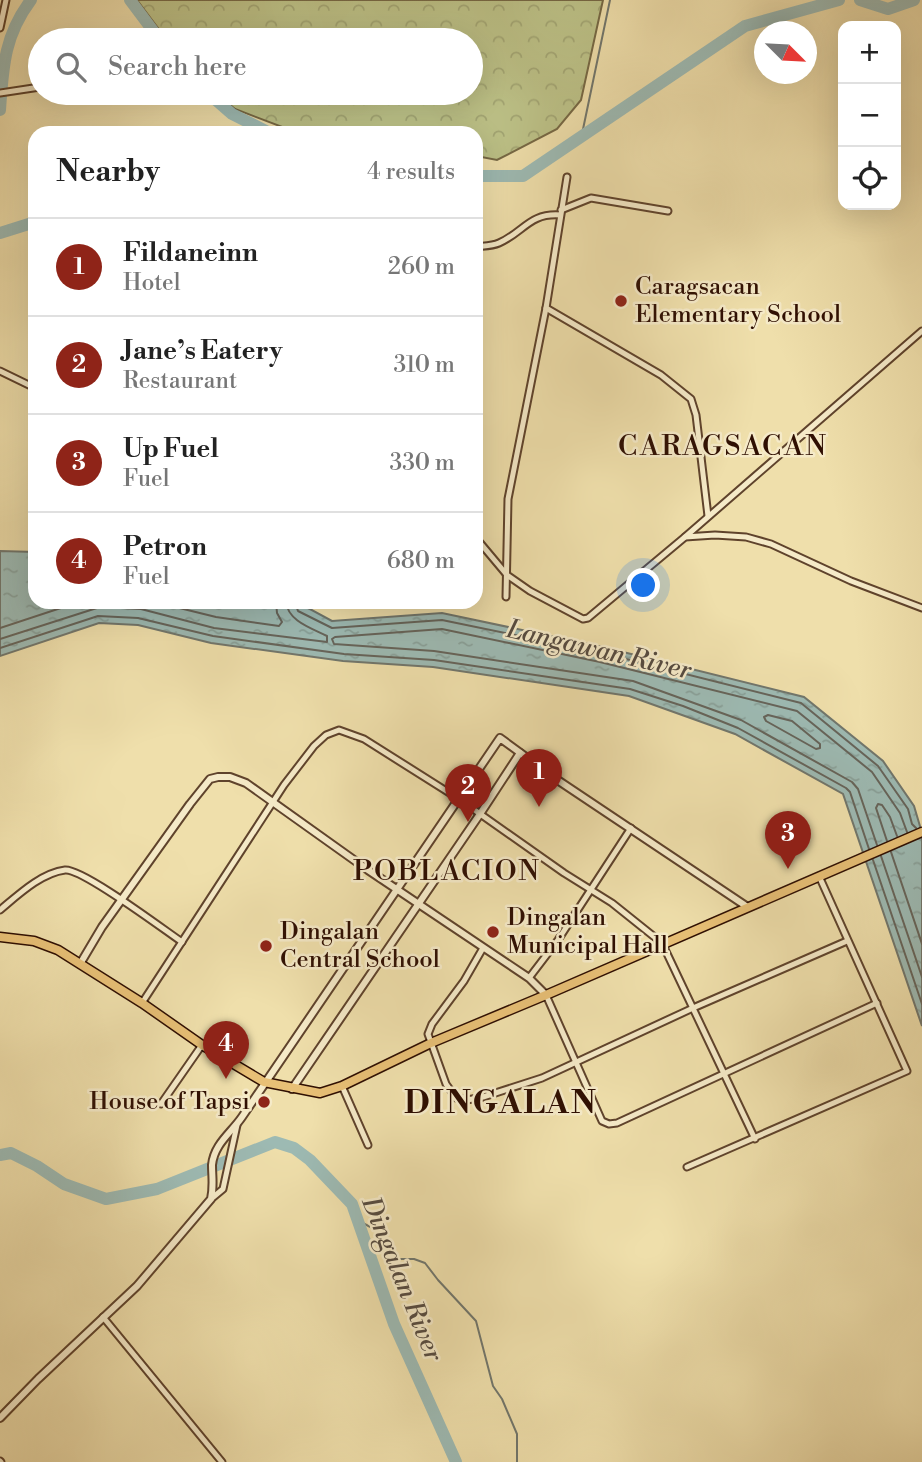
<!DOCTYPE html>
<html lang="en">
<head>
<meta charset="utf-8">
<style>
	body { margin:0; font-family:"Libre Bodoni",serif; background:#f2f2f2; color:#222 }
	.controls { position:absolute; right:21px; top:21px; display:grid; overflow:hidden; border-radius:14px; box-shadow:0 7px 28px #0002 }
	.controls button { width:63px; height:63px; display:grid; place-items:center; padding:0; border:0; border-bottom:2px solid #e0e0e0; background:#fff; color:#222; font:35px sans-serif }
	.compass { position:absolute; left:754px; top:21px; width:63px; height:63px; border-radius:50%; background:#fff; box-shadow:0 7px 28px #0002; rotate:114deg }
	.you { position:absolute; left:644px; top:586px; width:24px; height:24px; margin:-18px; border:5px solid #fff; border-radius:50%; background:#1a73e8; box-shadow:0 0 0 10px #1a73e833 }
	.badge { display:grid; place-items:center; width:46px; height:46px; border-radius:50%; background:#8f2418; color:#fff; font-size:23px; font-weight:700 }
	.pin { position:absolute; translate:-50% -58px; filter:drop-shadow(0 2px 4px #0008) }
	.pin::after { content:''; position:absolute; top:37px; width:24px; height:21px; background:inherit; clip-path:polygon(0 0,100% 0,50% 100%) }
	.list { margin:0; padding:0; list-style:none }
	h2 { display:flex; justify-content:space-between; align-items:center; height:91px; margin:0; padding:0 28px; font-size:30px }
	h2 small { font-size:23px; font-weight:400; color:#767676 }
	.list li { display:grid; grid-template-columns:46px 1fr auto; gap:21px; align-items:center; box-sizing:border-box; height:98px; padding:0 28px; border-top:2px solid #e0e0e0 }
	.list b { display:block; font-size:26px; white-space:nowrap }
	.list p { margin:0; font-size:23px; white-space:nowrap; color:#767676 }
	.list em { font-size:23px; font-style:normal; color:#767676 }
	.icon { flex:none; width:38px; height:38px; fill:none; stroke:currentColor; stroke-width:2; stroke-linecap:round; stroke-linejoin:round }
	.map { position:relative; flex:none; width:922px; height:1462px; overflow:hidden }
	.search { position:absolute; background:#fff; box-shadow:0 7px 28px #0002; left:28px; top:28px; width:455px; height:77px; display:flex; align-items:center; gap:18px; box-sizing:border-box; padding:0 24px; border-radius:38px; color:#767676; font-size:26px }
	.panel { position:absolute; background:#fff; box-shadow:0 7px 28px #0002; left:28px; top:126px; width:455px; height:483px; border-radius:21px }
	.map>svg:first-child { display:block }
	.forest { fill:url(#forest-crowns); stroke:#766844; stroke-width:2 }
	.water { fill:url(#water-ripples); stroke:#71766c; stroke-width:2 }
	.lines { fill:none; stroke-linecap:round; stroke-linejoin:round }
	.shore { stroke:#66645a; stroke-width:2 }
	.stream { stroke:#71766c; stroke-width:2 }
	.river { stroke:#9dbab3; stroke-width:12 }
	.minor-casing { stroke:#5f432c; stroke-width:9 }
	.tertiary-casing { stroke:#5f432c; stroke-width:10 }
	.primary-casing { stroke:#2f0f02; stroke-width:11 }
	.minor { stroke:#f5eac8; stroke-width:5 }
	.tertiary { stroke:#f5eac8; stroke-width:6 }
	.primary { stroke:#e8c076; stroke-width:8 }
	.poi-dot { fill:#8f2418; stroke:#f5eac8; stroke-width:2.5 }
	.labels { text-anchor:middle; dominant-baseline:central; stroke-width:5; stroke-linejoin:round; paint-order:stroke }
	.poi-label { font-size:24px; fill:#2f0f02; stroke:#f5eac8; text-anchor:start }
	.water-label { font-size:26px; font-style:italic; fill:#564b40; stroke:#f5eac8 }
	.quarter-label { font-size:28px; letter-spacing:2px; fill:#2f0f02; stroke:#f5eac8 }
	.district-label { font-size:32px; font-weight:bold; letter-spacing:2px; fill:#2f0f02; stroke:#f5eac8 }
</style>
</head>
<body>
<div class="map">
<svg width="922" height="1462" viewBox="0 0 922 1462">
	<defs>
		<pattern id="forest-crowns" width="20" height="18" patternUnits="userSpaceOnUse" patternTransform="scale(1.75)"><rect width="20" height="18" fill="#bcc187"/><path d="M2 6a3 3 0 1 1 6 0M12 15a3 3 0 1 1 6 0" fill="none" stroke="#a2a573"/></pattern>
		<pattern id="water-ripples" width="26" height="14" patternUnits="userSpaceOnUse" patternTransform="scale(1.75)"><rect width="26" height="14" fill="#9dbab3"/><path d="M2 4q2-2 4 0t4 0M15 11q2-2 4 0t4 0" fill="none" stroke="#889f98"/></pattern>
	</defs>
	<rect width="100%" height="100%" fill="#efdfab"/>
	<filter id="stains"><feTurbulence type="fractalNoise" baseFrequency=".00286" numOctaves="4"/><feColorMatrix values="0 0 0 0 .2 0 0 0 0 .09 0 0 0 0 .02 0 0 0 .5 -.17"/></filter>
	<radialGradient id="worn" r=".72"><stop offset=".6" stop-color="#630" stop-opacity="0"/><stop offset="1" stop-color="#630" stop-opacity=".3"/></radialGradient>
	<polygon class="forest" points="137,0 603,0 581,100 557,129 497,160 476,156 476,133 298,133 235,109 216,93 471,93 471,40 167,40"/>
	<polygon class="water" points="0,551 35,552 35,602 297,602 332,621 442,613 603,647 804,697 883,761 914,806 922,833 922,1026 843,794 735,734 629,696 433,667 343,661 211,643 138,625 99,623 0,656"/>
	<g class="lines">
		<g class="shore">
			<polyline points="155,602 216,617 279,626 282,622 277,613 276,602"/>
			<polyline points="295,602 298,611 332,628 442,620 602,653 801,703 878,766 908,809 912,824 916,828"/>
			<polyline points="0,628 79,602"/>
			<path d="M0,639L100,607L141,609L214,628L327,642V636C311,628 288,621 286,602"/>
			<polyline points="0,648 98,616 138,618 213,636 344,654 434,660 630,689 683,706 738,728 846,788 850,792 869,849"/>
			<polygon points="768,715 792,721 820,744 820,748 816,749 766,721 764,717"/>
			<polyline points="887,841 876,808 878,804 882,805 890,817 897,836"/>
			<polyline points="877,845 858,789 852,782 741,720 633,681 434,651 334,644 332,639 335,637 442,629 600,662 797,711 872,772 900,813 907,832"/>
			<polyline points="891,852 922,944"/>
			<polyline points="881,856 922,977"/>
			<polyline points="873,860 922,1004"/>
		</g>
		<g class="stream">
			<polyline points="582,134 610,0"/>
			<polyline points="357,1220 378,1231 389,1252 396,1259 414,1259 425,1263 438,1280 476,1321 493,1386 502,1399 517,1434 517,1462"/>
		</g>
		<g class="river">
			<polyline points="130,0 160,40"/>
			<polyline points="860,0 888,9 914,0"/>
			<polyline points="208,93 232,114 270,133"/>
			<path d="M0,110C3,67 4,36 31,0"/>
			<polyline points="476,176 523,176 745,26 839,0"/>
			<polyline points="0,233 35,222"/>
			<polyline points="0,1155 11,1153 37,1166 64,1184 106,1199 157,1189 275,1142 294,1148 310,1160 352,1204 394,1324 456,1462"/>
		</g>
		<defs>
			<g id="minor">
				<polyline points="0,28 6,0"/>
				<polyline points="0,93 40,87"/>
				<polyline points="561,210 591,198 668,211"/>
				<path d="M476,247C483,246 492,246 499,243C524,232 529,213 560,215"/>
				<polyline points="546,308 661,375 691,399 696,415 708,516"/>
				<polyline points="0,371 35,388"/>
				<polyline points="685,537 922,331"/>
				<polyline points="476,538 507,575 530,591 583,619 588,618 685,537 715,535 746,537 771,544 851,581 922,608"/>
				<polyline points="506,597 508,499 546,308 567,177"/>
				<path d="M0,910C18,895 41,873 65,870C82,868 163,929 182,942"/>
				<polyline points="483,948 464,981 432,1024 428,1034 446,1084 456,1098 467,1100 483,1097 542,1078 693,1008 847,941"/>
				<polyline points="529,978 558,940 631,828"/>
				<polyline points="546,995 602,1121 609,1124 617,1123 877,1003"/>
				<polyline points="142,1003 284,785 314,746 326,735 339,730 364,739 459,799 564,873 612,903 662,943 755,1139"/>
				<polyline points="342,1086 368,1145"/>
				<polyline points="161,1104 202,1045"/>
				<polyline points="687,1167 907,1071 819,876"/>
				<polyline points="211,1199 223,1189 237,1125"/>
				<polyline points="103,1317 222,1462"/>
				<polyline points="0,1461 1,1462"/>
			</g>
			<g id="tertiary">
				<polyline points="80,964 102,927 190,804 210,779 218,777 230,777 246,783 368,870 529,978 546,995"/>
				<polyline points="292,1089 480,814 520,753"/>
				<path d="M0,1418L38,1379L137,1286L211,1199C214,1186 212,1177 212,1165C214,1144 231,1133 242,1117L500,738L556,779L746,906"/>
			</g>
			<polyline id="primary" points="0,937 34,941 58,950 142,1003 202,1045 264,1082 320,1093 342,1086 431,1043 546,995 922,832"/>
		</defs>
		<use href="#minor" class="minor-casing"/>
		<use href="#tertiary" class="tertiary-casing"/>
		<use href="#primary" class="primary-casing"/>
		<use href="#minor" class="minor"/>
		<use href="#tertiary" class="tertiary"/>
		<use href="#primary" class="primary"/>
	</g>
	<g class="poi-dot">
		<circle cx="621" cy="301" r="7"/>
		<circle cx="493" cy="932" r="7"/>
		<circle cx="266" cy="946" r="7"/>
		<circle cx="264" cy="1102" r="7"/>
	</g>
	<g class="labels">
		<g class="poi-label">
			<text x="635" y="287">Caragsacan<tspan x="635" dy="28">Elementary School</tspan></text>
			<text x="507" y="918">Dingalan<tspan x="507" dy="28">Municipal Hall</tspan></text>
			<text x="280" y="932">Dingalan<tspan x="280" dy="28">Central School</tspan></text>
			<text x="250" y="1102" text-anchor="end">House of Tapsi</text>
		</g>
		<g class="water-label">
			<text transform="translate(599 650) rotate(13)">Langawan River</text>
			<text transform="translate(402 1279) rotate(68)">Dingalan River</text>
		</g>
		<g class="quarter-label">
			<text x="723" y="446">CARAGSACAN</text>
			<text x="447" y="871">POBLACION</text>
		</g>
		<g class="district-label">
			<text x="501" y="1103">DINGALAN</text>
		</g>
	</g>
	<rect width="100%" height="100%" filter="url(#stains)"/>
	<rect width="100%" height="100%" fill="url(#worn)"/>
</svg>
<div class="controls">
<button>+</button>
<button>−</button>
<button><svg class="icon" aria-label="locate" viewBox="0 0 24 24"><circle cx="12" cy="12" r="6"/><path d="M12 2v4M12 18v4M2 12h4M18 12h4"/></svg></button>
</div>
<svg class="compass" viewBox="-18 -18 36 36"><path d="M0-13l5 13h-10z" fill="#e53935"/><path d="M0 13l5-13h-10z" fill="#767676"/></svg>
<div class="you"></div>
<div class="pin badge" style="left:539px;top:807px">1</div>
<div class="pin badge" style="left:468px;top:822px">2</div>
<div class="pin badge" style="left:788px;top:869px">3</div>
<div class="pin badge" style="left:226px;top:1079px">4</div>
<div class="search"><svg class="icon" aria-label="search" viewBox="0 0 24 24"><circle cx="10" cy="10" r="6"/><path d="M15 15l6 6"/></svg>Search here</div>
<section class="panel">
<h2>Nearby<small>4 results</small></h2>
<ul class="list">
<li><span class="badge">1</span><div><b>Fildaneinn</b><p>Hotel</p></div><em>260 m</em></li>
<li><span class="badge">2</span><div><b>Jane’s Eatery</b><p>Restaurant</p></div><em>310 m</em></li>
<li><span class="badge">3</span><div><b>Up Fuel</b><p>Fuel</p></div><em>330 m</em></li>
<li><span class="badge">4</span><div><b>Petron</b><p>Fuel</p></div><em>680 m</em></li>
</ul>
</section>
</div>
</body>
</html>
